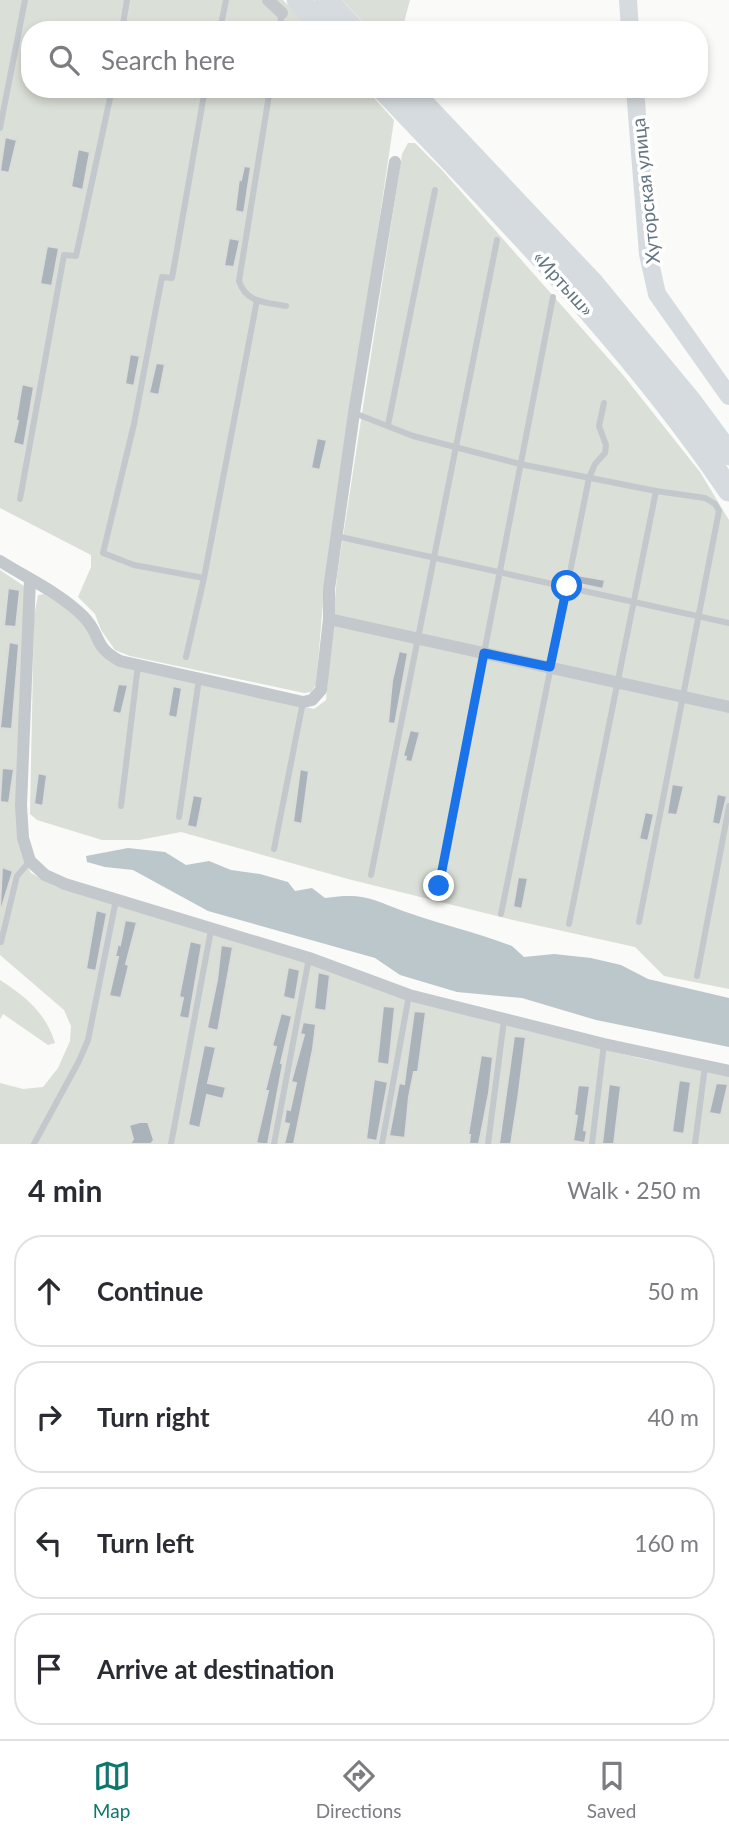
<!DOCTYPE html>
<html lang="en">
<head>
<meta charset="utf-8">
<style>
	body { margin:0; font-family:Lato,sans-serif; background:#f2f2f3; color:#2b2b33 }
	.stop { position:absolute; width:21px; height:21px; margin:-16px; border:5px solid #1a73e8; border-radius:50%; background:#fff }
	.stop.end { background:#1a73e8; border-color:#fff; box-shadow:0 2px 7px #0008 }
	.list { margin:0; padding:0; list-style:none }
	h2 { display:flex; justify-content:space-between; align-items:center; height:91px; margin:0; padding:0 28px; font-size:30px }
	h2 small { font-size:23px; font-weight:400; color:#7c7c81 }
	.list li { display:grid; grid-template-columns:46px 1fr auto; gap:21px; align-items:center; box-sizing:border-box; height:112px; margin:0 14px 14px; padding:0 14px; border:2px solid #e1e1e2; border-radius:28px }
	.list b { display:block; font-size:26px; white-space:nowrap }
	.list em { font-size:23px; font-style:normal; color:#7c7c81 }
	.icon { flex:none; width:38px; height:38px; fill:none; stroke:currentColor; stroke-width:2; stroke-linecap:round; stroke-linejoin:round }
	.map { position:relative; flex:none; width:729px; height:1144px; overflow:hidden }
	.search { position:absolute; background:#fff; box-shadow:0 4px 10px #0003; left:21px; right:21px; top:21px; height:77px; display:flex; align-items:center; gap:18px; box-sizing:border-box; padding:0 24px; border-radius:28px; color:#7c7c81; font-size:26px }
	.sheet { height:595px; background:#fff }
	nav { display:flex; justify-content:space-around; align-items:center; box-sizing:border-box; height:98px; border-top:2px solid #e1e1e2; background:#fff; font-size:19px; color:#7c7c81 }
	nav a { display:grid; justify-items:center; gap:4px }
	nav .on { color:#0f766e }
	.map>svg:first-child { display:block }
	.green { fill:#dadfd7 }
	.water { fill:#bbc7cb }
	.building { fill:#aab3b9; stroke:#dcdcda; stroke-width:2 }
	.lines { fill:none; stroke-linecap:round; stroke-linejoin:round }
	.lane { stroke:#c3c8cc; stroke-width:6 }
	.street { stroke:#c3c8cc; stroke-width:12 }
	.secondary { stroke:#d6dbdf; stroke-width:18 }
	.highway { stroke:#d6dbdf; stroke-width:23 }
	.route { stroke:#1a73e8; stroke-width:9 }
	.labels { text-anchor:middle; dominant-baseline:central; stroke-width:7; stroke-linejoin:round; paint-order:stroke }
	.street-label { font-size:19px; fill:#657683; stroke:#fff }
</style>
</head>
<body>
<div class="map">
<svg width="729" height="1144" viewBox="0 0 729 1144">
	<rect width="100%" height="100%" fill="#fafaf8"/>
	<g class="green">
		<polygon points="0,0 283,0 311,30 30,30 30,89 366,89 394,120 323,603 316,685 311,692 304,693 130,656 115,650 101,630 95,614 78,597 91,567 91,555 0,508"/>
		<polygon points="342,0 410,0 402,30 370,30"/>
		<polygon points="408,143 415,143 441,169 623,375 700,472 729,520 729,989 664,976 635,947 513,920 348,879 181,832 139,840 102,840 37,820 30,814 34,616 38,595 44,594 79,616 98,651 111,661 314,709 326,700 337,576 402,154"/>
		<polygon points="0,570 27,588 23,857 31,873 54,886 283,954 377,988 480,1019 643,1059 729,1075 729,1144 0,1144 0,1083 23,1089 43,1087 58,1068 70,1041 71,1026 64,1010 0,955"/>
		<path d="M0,980C26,997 46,1013 55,1043L48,1045L3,1014L0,1019Z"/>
	</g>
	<path class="water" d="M128,848L165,852L186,865L209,861L231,870L260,874L288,882L295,891L312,888L325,898C366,892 372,900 409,913C443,925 478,933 512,946L524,957L554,954L591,958L621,965L648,979L729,998V1047L596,1020L522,998L457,992L400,975L375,958L208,911L133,870L105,867L87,862L86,856Z"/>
	<g class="building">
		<polygon points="5,137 17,140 9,173 0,171"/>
		<polygon points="78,149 90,152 83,190 71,187"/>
		<polygon points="244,166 251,167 244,213 235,211 239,179 241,180"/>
		<polygon points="229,238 240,240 234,267 224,266"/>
		<polygon points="47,246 59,248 52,286 40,284"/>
		<polygon points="130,354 140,356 134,386 125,384"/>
		<polygon points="156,363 165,364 159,395 149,393"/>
		<polygon points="22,384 34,387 24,446 13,443 18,421 16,420"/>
		<polygon points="317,438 327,440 320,470 311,468"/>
		<polygon points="577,575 605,580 603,589 575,583"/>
		<polygon points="8,588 20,590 16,627 4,626"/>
		<polygon points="9,642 19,644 12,729 0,728"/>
		<polygon points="399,651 408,653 395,724 388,723 392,681"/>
		<polygon points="118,684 128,685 121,714 112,712"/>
		<polygon points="173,686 182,688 177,718 168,716"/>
		<polygon points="410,730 420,732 412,762 405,761 406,757 403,756"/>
		<polygon points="2,768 14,769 9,803 0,802"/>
		<polygon points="300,769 309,771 302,824 293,822"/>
		<polygon points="38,773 47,775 43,806 34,804"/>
		<polygon points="672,784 684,786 677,815 667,814"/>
		<polygon points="717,794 727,796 720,825 712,823"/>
		<polygon points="193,795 203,797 197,828 187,826"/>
		<polygon points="645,812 654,814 648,841 639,839"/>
		<polygon points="2,867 13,871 2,907 0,907"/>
		<polygon points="518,877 528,878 522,909 513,907"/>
		<polygon points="96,910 107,913 96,971 86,969"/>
		<polygon points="125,920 137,922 126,964 129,965 121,998 109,996 118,957 115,957 118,944 120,945"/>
		<polygon points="190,941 202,944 189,1019 179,1017 183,998 179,997"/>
		<polygon points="221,945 233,947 218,1031 207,1028 217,980"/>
		<polygon points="288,967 300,970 295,1000 283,997"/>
		<polygon points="318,972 330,975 326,1011 314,1009"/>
		<polygon points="383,1006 395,1007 389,1065 377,1063"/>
		<polygon points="414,1011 426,1012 418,1072 414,1072 409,1097 405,1138 389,1136 399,1083 404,1084"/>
		<polygon points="281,1013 292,1016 281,1063 283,1064 268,1144 262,1144 256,1143 268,1091 265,1091 276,1047 272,1046"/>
		<polygon points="303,1022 316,1024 313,1049 294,1144 284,1144 289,1124 284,1123 286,1109 290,1110 296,1083 291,1082 304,1035 300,1034"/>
		<polygon points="514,1036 526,1037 518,1099 511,1144 499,1144"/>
		<polygon points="204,1045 216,1047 208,1083 226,1087 223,1099 207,1095 200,1128 188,1125"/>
		<polygon points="481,1055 493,1057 489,1093 479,1144 469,1144 470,1135 468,1135"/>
		<polygon points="374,1079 388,1082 377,1141 366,1139"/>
		<polygon points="679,1080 691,1082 684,1134 672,1132"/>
		<polygon points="716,1083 728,1084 721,1115 709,1113"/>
		<polygon points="609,1084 621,1086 615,1136 614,1144 602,1144"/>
		<polygon points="578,1085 590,1086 584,1130 587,1131 585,1143 573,1141 577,1116 574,1115"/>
		<polygon points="140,1122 148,1122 154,1140 151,1144 130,1144 133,1139 129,1125"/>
	</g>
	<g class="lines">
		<g class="lane">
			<polyline points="122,30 127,0"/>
			<polyline points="220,30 226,0"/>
			<polyline points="279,30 282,13"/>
			<path d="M270,89L239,281C246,303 265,302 286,306"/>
			<polyline points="0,128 25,0"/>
			<polyline points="354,413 413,436 520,464 656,491 705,498 715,504 719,511 639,922"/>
			<polyline points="388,425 435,190"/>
			<polyline points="20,499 64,255 76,256 112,89"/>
			<polyline points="336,536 729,623"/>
			<polyline points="204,578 134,565 103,553 134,424 162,277 172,278 205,89"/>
			<polyline points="186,657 204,578 257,300"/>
			<polyline points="121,806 138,665"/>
			<polyline points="179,817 199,679"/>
			<polyline points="274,849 303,702"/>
			<polyline points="371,875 497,240"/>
			<polyline points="439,886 553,297"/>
			<polyline points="501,914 589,478 595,464 605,453 606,445 599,426 604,403"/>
			<polyline points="569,924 656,491"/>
			<polyline points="1,942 17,876 30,861"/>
			<polyline points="697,976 729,806"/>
			<polyline points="34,1144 79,1061 88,1040 116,900"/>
			<polyline points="171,1144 211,930"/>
			<polyline points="274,1144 309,958"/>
			<polyline points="382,1144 409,995"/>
			<polyline points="488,1144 504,1020"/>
			<polyline points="592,1144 604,1044"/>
			<polyline points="695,1144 705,1066"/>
		</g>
		<g class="street">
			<polyline points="268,0 282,13"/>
			<path d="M0,561C27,578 60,593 83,616C102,635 92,646 120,661L303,702L312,700L321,690L329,619L729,707"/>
			<polyline points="30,580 21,805 23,838 30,861 45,875 65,884 309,958 409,995 604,1044 729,1071"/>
			<polyline points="329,619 329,589 354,413 395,162"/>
		</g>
		<g class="secondary">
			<polyline points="628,0 630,30"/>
			<polyline points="635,89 648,254 657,294 729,396"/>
		</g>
		<g class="highway">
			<polyline points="298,0 326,30"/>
			<polyline points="326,0 354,30"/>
			<path d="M383,89C504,217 630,343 729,490"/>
			<polyline points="409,89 593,284 690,401 729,454"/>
		</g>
	</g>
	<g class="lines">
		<polyline class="route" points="439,886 484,653 550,667 567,586"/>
	</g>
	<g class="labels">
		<g class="street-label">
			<text transform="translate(645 191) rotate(-96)">Хуторская улица</text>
			<text transform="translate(564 283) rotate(48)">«Иртыш»</text>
		</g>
	</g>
</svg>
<div class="stop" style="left:567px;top:586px"></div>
<div class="stop end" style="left:439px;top:886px"></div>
<div class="search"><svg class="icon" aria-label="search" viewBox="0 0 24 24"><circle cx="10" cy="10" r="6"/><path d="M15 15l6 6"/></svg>Search here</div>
</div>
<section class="sheet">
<h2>4 min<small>Walk · 250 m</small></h2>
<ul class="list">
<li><svg class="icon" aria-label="ahead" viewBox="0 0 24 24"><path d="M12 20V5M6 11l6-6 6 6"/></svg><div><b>Continue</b></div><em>50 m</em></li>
<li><svg class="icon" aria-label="right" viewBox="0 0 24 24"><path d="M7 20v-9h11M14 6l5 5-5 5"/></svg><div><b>Turn right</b></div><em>40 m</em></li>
<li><svg class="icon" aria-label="left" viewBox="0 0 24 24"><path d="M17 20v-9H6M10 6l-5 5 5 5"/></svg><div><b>Turn left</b></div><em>160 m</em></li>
<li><svg class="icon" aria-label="arrive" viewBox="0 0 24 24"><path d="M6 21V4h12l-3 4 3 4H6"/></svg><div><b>Arrive at destination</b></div></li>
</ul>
</section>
<nav>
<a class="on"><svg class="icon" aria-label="map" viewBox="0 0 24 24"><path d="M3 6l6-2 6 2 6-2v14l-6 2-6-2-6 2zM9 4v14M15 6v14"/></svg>Map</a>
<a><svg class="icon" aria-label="directions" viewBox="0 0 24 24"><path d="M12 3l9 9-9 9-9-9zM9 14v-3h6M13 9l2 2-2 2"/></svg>Directions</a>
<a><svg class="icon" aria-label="saved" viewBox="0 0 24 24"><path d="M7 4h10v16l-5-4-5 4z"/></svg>Saved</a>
</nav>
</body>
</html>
